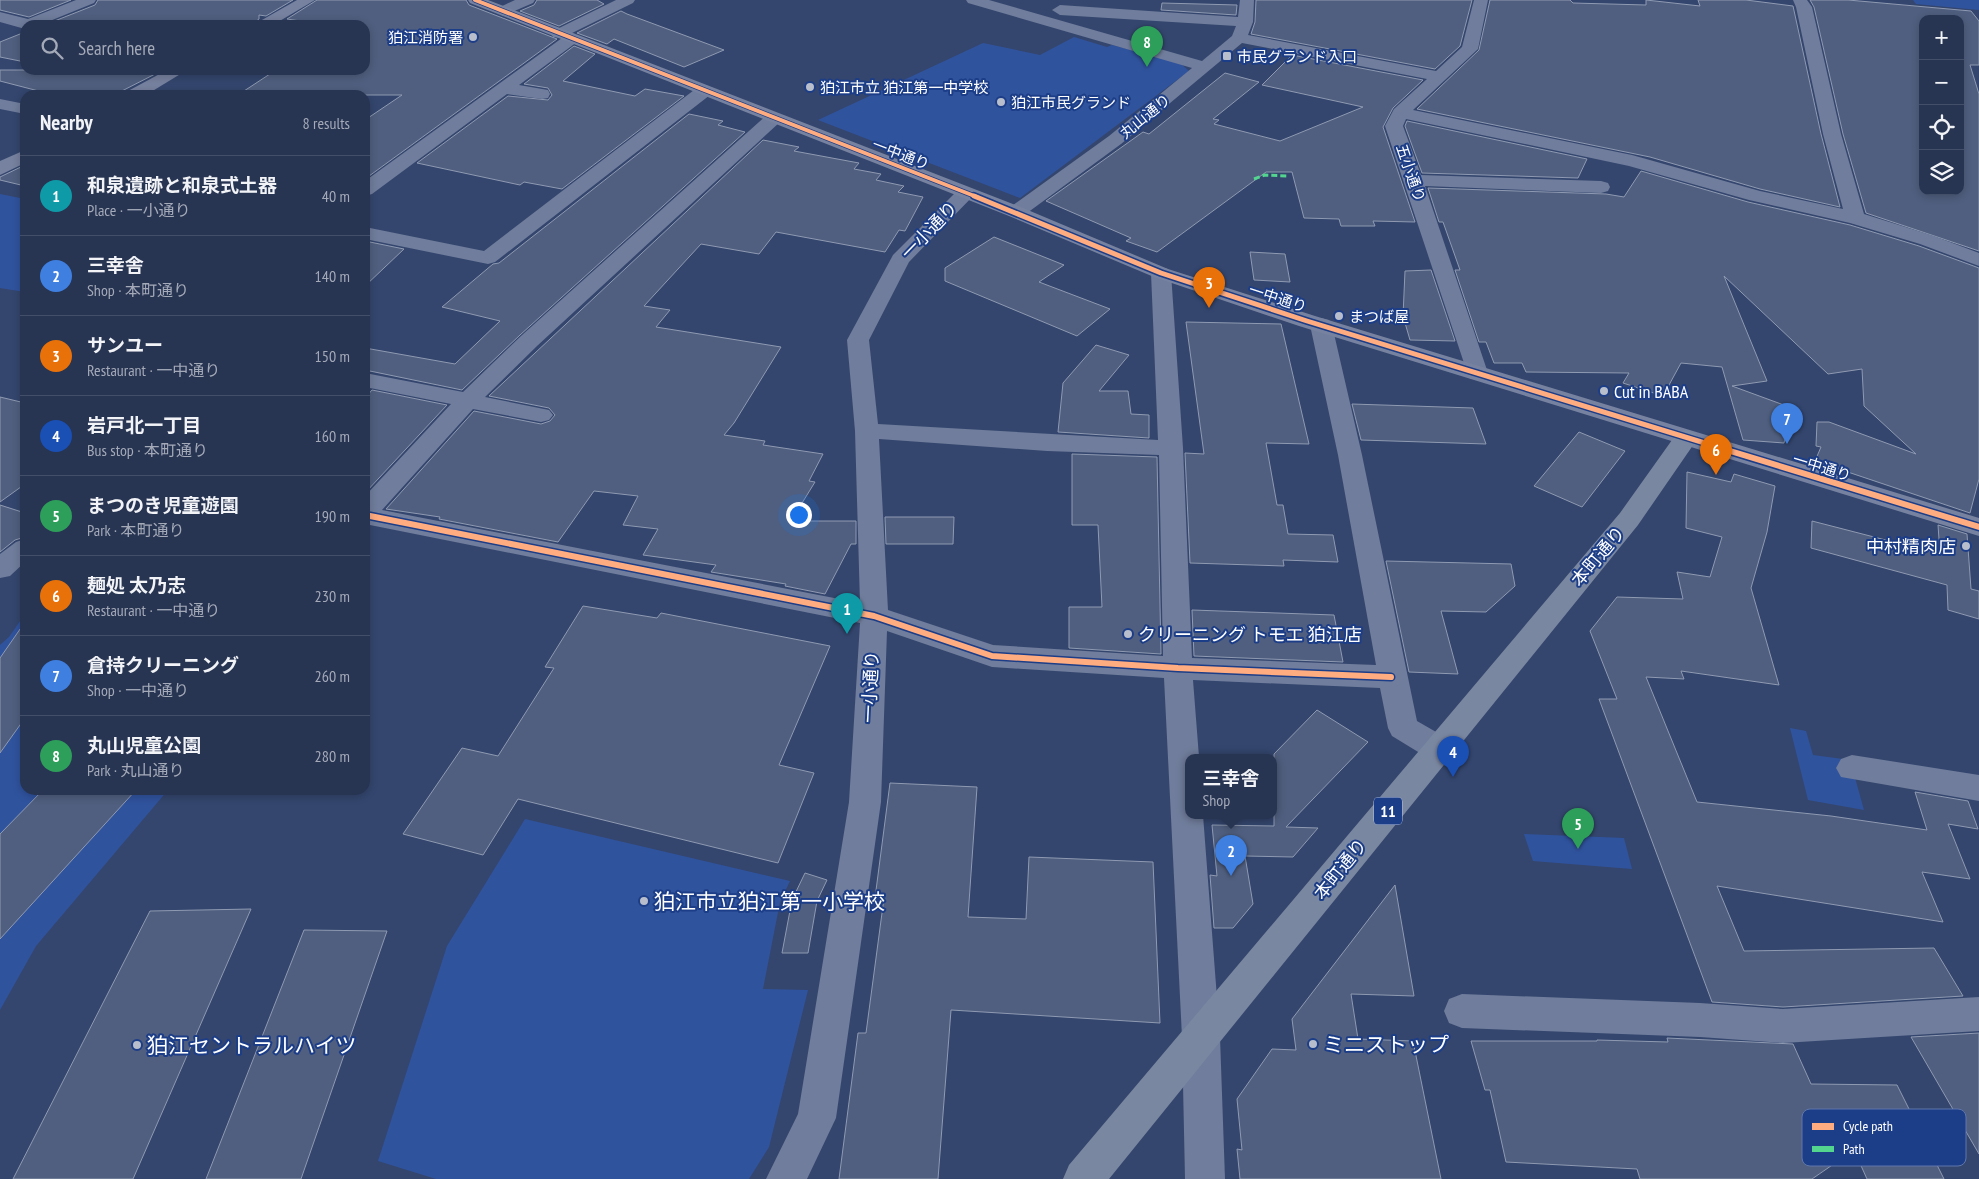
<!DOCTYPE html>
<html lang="en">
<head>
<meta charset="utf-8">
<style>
	body { margin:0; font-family:"PT Sans Narrow","Noto Sans JP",sans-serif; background:#333f5c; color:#f1f3f6 }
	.controls { position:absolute; right:15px; top:15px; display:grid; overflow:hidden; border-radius:10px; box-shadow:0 2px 8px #0003 }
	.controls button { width:45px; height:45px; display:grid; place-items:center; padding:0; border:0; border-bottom:1px solid #434f69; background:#273452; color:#f1f3f6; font:25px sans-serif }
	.you { position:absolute; left:798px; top:514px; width:18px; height:18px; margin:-12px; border:4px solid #fff; border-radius:50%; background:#1a73e8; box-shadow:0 0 0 8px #1a73e833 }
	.badge { display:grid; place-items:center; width:32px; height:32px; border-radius:50%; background:#bca0f2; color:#fff; font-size:16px; font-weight:700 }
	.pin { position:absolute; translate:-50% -41px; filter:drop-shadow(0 1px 2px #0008) }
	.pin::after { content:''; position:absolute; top:26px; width:18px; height:15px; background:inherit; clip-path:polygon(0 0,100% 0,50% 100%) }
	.popup { position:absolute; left:1185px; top:754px; width:92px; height:65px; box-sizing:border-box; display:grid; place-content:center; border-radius:10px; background:#273452; filter:drop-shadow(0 1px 4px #0005); font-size:16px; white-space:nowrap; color:#a4aab8 }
	.popup b { font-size:19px; color:#f1f3f6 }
	.popup::after { content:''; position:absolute; left:50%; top:100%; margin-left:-10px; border:10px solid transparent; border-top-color:#273452 }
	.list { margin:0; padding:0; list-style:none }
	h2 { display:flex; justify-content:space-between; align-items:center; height:65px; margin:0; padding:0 20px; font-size:21px }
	h2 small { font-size:16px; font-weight:400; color:#a4aab8 }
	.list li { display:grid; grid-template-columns:32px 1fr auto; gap:15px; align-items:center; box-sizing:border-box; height:80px; padding:0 20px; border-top:1px solid #434f69 }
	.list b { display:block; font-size:19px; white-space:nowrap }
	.list p { margin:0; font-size:16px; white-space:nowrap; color:#a4aab8 }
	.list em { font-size:16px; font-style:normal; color:#a4aab8 }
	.icon { flex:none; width:28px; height:28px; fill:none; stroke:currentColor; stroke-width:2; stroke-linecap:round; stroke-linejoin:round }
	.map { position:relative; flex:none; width:1979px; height:1179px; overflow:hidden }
	.search { position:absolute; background:#273452; box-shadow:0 2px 8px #0003; left:20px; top:20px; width:350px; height:55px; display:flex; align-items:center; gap:12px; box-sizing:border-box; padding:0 18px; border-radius:15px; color:#a4aab8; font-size:19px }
	.panel { position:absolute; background:#273452; box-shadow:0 2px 8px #0003; left:20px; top:90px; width:350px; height:705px; border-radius:15px }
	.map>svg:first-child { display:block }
	.green { fill:#30539e }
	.building { fill:#505f7f; stroke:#8f9ab2; fill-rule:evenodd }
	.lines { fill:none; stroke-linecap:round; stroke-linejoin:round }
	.street { fill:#707d9c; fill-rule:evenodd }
	.secondary { fill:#7782a0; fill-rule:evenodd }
	.primary { fill:#7a87a1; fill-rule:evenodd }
	.quiet { stroke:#53d58f; stroke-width:3; stroke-dasharray:6 3; stroke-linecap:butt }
	.cycleway-far2-casing { stroke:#1c3d87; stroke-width:5.5 }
	.cycleway-far1-casing { stroke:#1c3d87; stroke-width:8 }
	.cycleway-casing { stroke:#1c3d87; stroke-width:9 }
	.cycleway-far2 { stroke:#ffac80; stroke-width:4 }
	.cycleway-far1 { stroke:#ffac80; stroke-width:5 }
	.cycleway { stroke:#ffac80; stroke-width:6 }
	.poi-dot { fill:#b8becc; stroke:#1c3d87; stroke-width:2 }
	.labels { text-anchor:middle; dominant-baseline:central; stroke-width:4; stroke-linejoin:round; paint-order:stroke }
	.far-poi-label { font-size:15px; fill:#fff; stroke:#1c3d87; text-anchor:start }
	.far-street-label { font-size:15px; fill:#fff; stroke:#1c3d87 }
	.shield { fill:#1c3d87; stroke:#bbc5db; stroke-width:1 }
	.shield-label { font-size:16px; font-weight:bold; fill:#fff }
	.street-label { font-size:18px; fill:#fff; stroke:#1c3d87 }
	.poi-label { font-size:18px; fill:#fff; stroke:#1c3d87; text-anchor:start }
	.near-poi-label { font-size:21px; fill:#fff; stroke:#1c3d87; text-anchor:start }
	.key { fill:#1c3d87; stroke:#6077ab; stroke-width:1 }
	.key-label { font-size:14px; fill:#fff }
</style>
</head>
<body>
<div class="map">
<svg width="1979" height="1179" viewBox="0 0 1979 1179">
	<rect width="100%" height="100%" fill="#34466e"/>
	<g class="green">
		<polygon points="1913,0 1979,0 1979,10 1916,4"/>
		<polygon points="1074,37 1107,47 1112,45 1180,63 1189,71 1020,198 818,120 983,43 1040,55"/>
		<polygon points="0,194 25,199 25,292 0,288"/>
		<polygon points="25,614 25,790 168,790 36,946 0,1010 0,645 9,637"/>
		<polygon points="1790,728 1806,731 1813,755 1850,760 1864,810 1808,800"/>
		<polygon points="525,819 790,881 780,902 763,989 808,990 769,1147 749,1179 436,1179 378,1161 447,946"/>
		<polygon points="1524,834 1624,838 1632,869 1533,861"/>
	</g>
	<g class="building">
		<polygon points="0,0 71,0 29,17 0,10"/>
		<polygon points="98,0 293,0 266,16 259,15 259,19 251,25 66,25 52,22 95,5"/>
		<polygon points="317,0 466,0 469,5 557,39 365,179 365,120 402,95 279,95 244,91 276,70 365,70 365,25 327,25 287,19"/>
		<polygon points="537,0 597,0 604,4 559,26 520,11 534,5"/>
		<polygon points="1256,0 1472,0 1460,46 1435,69 1251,34 1255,22"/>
		<polygon points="1490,0 1570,0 1573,3 1646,5 1646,0 1700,6 1698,0 1746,0 1793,6 1821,134 1840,207 1760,189 1650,157 1417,109 1479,50"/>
		<path d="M1810,0H1848L1971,11L1979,21V65H1970L1979,94V251L1866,213L1843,134L1814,7ZM1923,19H1960V191H1923Z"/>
		<polygon points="1162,3 1237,5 1236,15 1161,10"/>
		<polygon points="621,11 627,14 724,50 684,67 614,39 607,44 577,33"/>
		<polygon points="25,32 25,62 0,57 0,42"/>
		<polygon points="574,46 595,54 563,81 635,96 645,89 684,96 562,189 524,182 520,185 417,163 508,96 548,100 552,95 548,88 524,84"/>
		<polygon points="1292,55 1423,80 1393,108 1383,127 1415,222 1373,221 1375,226 1341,226 1339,219 1304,218 1292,172 1266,172 1157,252 1126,241 1131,238 1046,201 1143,132 1149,134 1225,73 1259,82 1213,119 1219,120 1214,124 1280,141 1363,107 1262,85"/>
		<polygon points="0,70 163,70 114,95 54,95 0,81"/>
		<polygon points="689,114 723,121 718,125 745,132 520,335 462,390 365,370 365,348 455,364 500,321 442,307 493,264 499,263"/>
		<polygon points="1407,121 1587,159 1578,178 1422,173 1405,126"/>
		<polygon points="763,140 799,147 794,151 859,163 854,169 881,174 876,180 904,186 898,192 923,197 905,231 899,230 885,252 776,232 759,254 701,244 644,306 670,310 656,327 781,347 734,423 724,435 765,441 763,445 823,454 809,481 815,482 791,521 856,521 856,544 851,544 825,594 785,586 786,584 711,572 716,565 643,555 658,529 623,525 638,496 594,491 558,542 439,519 440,517 386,509 474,411 541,424 550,421 555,415 549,408 489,396"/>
		<polygon points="25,165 25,186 0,180 0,177"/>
		<polygon points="1641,171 1748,202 1850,225 1919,246 1979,268 1979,479 1970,513 1815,461 1821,447 1816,446 1817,422 1829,422 1916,454 1864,406 1862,369 1828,374 1724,276 1767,381 1732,386 1792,408 1784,443 1743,440 1722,367 1681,363 1663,396 1623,383 1629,373 1526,372 1522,363 1494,363 1486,342 1479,342 1455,270 1460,270 1443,222 1439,222 1428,188 1606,194 1624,197"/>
		<polygon points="994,237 1064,265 1039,282 1110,309 1077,336 945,281 945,268"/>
		<polygon points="365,241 404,249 365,286"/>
		<polygon points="1250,252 1285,254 1290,282 1254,280"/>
		<polygon points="1431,270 1455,341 1410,340 1403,316 1405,271"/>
		<polygon points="1186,322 1281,324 1309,444 1266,443 1277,505 1283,505 1288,534 1333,535 1338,562 1283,560 1284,566 1190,563 1185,453 1204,454"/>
		<polygon points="1096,345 1129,355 1099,391 1128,391 1131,414 1149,415 1149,438 1058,432 1063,383"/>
		<polygon points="372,390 447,405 365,493 365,398"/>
		<polygon points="0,397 25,403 25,484 0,502"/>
		<polygon points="1352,404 1473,408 1486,444 1361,440"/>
		<polygon points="1579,432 1625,451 1582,507 1534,486"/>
		<polygon points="1072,454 1157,457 1161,654 1069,648 1069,607 1102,607 1098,525 1072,525"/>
		<polygon points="1687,472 1731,482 1734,474 1775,486 1767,532 1751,588 1779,685 1681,671 1684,679 1646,677 1697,802 1831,816 1927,830 1915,792 1968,801 1978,829 1948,824 1970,879 1922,872 1943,922 1717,886 1744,951 1934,948 1963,996 1783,1007 1712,1002 1599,699 1617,699 1590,631 1617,597 1683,599 1677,572 1710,577 1722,537 1686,528"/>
		<polygon points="0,505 25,513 25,537 15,540 0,552"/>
		<polygon points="885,517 954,517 953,544 886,544"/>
		<polygon points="1812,521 1940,554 1938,525 1967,534 1971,589 1979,591 1979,619 1948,610 1947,585 1811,548"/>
		<polygon points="1386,561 1511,564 1515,586 1486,612 1441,611 1458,674 1409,672"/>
		<polygon points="583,606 657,618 661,613 830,646 779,765 814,773 778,863 518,799 483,855 403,834 462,748 498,756 554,668 545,667"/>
		<polygon points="1192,610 1334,615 1343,662 1194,656"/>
		<polygon points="25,622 25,718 0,753 0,658"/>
		<polygon points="1317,710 1368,742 1286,827 1318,828 1293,857 1245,856 1253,904 1233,928 1214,928 1210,875 1217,876 1212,825 1274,826 1274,754"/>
		<polygon points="890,783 977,787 968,917 1026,919 1029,857 1153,862 1160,1023 951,1010 938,1179 839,1179 858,1033 866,1033 884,898 875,898"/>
		<polygon points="43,790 136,790 0,939 0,834"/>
		<polygon points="805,873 827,880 817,901 808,953 782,953 792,900"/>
		<polygon points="1395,885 1414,996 1351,994 1358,1039 1413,1041 1441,1179 1240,1179 1237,1149 1242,1150 1237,1099 1272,1049 1296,1050 1292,1019"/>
		<polygon points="251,909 133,1179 13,1179 150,911"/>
		<polygon points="304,930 387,931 301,1179 206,1179"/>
		<polygon points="1979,1033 1979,1154 1911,1037"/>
		<polygon points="1667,1038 1793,1044 1811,1084 1897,1085 1944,1179 1867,1179 1854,1150 1812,1179 1640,1179 1637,1169 1506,1162 1490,1090 1485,1090 1471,1041 1597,1041 1597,1040 1668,1042"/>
	</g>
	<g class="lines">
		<g class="street">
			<polygon points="76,0 96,0 94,3 40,25 25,25 25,29 0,22 0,12 28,19"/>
			<polygon points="515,0 535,0 533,3 503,16 495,11 498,8"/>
			<polygon points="616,0 635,0 633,3 570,34 577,36 579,39 577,42 519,85 548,90 550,94 548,98 542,99 507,94 372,194 365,196 365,181 562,38 553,37 551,34 553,31"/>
			<polygon points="966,0 989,0 1202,61 1232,36 1236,26 1060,15 1052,10 1060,5 1238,17 1240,0 1254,0 1253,22 1248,35 1436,71 1462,47 1474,0 1488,0 1478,49 1413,110 1632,155 1760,191 1843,209 1823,134 1796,7 1793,0 1807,0 1812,7 1841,134 1864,214 1934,236 1979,253 1979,266 1920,244 1850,223 1749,200 1629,166 1406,119 1403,126 1421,175 1601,181 1608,183 1610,187 1608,191 1601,193 1425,186 1488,373 1485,378 1477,380 1469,378 1385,126 1394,109 1427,79 1242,43 1121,144 1023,216 1009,216 1006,212 1009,208 1109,136 1192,68 968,3"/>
			<polygon points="704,86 710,87 712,91 710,95 495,262 488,264 365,239 365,227 484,251 698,87"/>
			<polygon points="0,99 25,104 25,114 0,109"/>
			<path d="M774,113L780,114L783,118L780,122L537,346L485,397L549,410L553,415L549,420L541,422L473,409L382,510L860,603L855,431L847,340L893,255L959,189H973L976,193L909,262L869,340L878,424L1158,440L1151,273L1154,269L1161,267L1168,269L1171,273L1183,448L1192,658L1376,665L1338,455L1310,325L1313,320L1321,318L1329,320L1332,325L1362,455L1417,721L1450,740L1454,749L1450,758L1439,761L1428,758L1392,736L1388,728L1380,688L1193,680L1199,757H1188V815H1203L1220,1037L1225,1179H1185L1182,1037L1164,678L992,667L887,631L881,802L836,1118L807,1179H766L798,1114L849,802L860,623L365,524V496L451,404L365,387V373L463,392L521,336L768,114ZM879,439L1047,451L1159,455L1163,656L993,645L888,610Z"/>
			<polygon points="25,539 25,562 10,576 0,578 0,554 16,542"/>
			<polygon points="1852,755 1979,775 1979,801 1841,777 1836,768 1841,759"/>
			<polygon points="1462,994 1700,1003 1783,1009 1979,997 1979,1031 1783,1043 1700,1037 1462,1028 1449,1023 1444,1011 1449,999"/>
		</g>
		<g class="secondary">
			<polygon points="297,0 315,0 273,25 253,25"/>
			<polygon points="468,0 488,0 1023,208 1168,269 1315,316 1979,518 1979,536 1299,326 1154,277 1009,216 470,3"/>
			<polygon points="167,70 187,70 146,95 126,95 128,91"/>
			<polygon points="25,150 25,163 0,175 0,161"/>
		</g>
		<polygon class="primary" points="1686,430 1695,433 1698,438 1638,525 1109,1179 1063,1179 1069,1165 1620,513 1677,433"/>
		<polyline class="quiet" points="1254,179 1265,175 1289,176"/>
		<defs>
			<polyline id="cycleway-far2" points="475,0 977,197"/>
			<polyline id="cycleway-far1" points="974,196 1161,273 1307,321 1721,448"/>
			<g id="cycleway">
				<polyline points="1717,447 1979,527"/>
				<polyline points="365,515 874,616 992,656 1178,668 1391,677"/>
			</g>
		</defs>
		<use href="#cycleway-far2" class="cycleway-far2-casing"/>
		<use href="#cycleway-far1" class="cycleway-far1-casing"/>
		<use href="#cycleway" class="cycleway-casing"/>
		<use href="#cycleway-far2" class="cycleway-far2"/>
		<use href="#cycleway-far1" class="cycleway-far1"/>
		<use href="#cycleway" class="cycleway"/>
	</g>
	<g class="poi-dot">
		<circle cx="473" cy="37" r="5"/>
		<rect x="1222" y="51" width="10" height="10" rx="2.5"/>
		<circle cx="810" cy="87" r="5"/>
		<circle cx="1001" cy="102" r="5"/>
		<circle cx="1339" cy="316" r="5"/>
		<circle cx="1604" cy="391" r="5"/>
		<circle cx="1966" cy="546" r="5"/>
		<circle cx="1128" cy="634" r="5"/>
		<circle cx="644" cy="901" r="5"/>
		<circle cx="1313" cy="1044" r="5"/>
		<circle cx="137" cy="1045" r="5"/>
	</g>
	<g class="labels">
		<g class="far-poi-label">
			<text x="463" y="37" text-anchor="end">狛江消防署</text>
			<text x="1237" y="56">市民グランド入口</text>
			<text x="820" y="87">狛江市立 狛江第一中学校</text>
			<text x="1011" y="102">狛江市民グランド</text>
			<text x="1349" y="316">まつば屋</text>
		</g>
		<g class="far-street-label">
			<text transform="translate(1145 116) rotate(-39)">丸山通り</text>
			<text transform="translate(901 154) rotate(21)">一中通り</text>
			<text transform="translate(1411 173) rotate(71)">五小通り</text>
			<text transform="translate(1278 298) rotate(18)">一中通り</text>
			<text transform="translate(1822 467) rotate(17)">一中通り</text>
		</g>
		<rect class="shield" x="1374" y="797.5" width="28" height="27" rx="4"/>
		<g class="shield-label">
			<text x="1388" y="811">11</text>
		</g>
		<g class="street-label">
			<text transform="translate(929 230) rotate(-46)">一小通り</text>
			<text transform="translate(1598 556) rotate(-50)">本町通り</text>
			<text transform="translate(870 687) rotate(-87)">一小通り</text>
			<text transform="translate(1340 869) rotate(-51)">本町通り</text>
		</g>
		<g class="poi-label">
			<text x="1614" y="391">Cut in BABA</text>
			<text x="1956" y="546" text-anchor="end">中村精肉店</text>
			<text x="1138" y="634">クリーニング トモエ 狛江店</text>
		</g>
		<g class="near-poi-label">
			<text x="654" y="901">狛江市立狛江第一小学校</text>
			<text x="1323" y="1044">ミニストップ</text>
			<text x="147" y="1045">狛江セントラルハイツ</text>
		</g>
	</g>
	<rect x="1802" y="1109" width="164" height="57" rx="8" class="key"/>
	<rect x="1812" y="1123" width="22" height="7" fill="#ffac80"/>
	<rect x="1812" y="1146" width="22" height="6" fill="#53d58f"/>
	<g class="key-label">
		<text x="1843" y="1131">Cycle path</text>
		<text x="1843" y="1154">Path</text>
	</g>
</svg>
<div class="controls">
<button>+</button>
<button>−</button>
<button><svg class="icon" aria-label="locate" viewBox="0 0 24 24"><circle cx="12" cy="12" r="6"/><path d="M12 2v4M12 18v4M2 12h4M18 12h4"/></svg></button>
<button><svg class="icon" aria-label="layers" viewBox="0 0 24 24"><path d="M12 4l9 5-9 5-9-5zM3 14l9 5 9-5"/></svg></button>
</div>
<div class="you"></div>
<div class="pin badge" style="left:847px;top:634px;background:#0f9aa8">1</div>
<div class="pin badge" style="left:1231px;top:876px;background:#3f7fe0">2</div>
<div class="popup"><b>三幸舎</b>Shop</div>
<div class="pin badge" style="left:1209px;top:308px;background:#e8710a">3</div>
<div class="pin badge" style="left:1453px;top:777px;background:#1a4fb4">4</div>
<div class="pin badge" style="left:1578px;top:849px;background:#2e9e5b">5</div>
<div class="pin badge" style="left:1716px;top:475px;background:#e8710a">6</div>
<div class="pin badge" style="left:1787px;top:444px;background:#3f7fe0">7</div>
<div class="pin badge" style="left:1147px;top:67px;background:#2e9e5b">8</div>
<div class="search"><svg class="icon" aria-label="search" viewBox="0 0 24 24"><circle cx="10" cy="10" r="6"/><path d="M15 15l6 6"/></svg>Search here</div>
<section class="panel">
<h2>Nearby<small>8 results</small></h2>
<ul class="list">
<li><span class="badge" style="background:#0f9aa8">1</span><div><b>和泉遺跡と和泉式土器</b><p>Place · 一小通り</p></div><em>40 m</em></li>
<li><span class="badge" style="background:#3f7fe0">2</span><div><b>三幸舎</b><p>Shop · 本町通り</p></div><em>140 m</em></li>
<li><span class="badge" style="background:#e8710a">3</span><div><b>サンユー</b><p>Restaurant · 一中通り</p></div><em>150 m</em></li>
<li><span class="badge" style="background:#1a4fb4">4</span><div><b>岩戸北一丁目</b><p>Bus stop · 本町通り</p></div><em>160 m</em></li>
<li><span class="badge" style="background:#2e9e5b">5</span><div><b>まつのき児童遊園</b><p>Park · 本町通り</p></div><em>190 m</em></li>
<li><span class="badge" style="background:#e8710a">6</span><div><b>麺処 太乃志</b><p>Restaurant · 一中通り</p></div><em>230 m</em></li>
<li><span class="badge" style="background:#3f7fe0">7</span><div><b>倉持クリーニング</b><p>Shop · 一中通り</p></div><em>260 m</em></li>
<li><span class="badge" style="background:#2e9e5b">8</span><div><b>丸山児童公園</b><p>Park · 丸山通り</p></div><em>280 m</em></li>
</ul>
</section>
</div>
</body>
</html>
